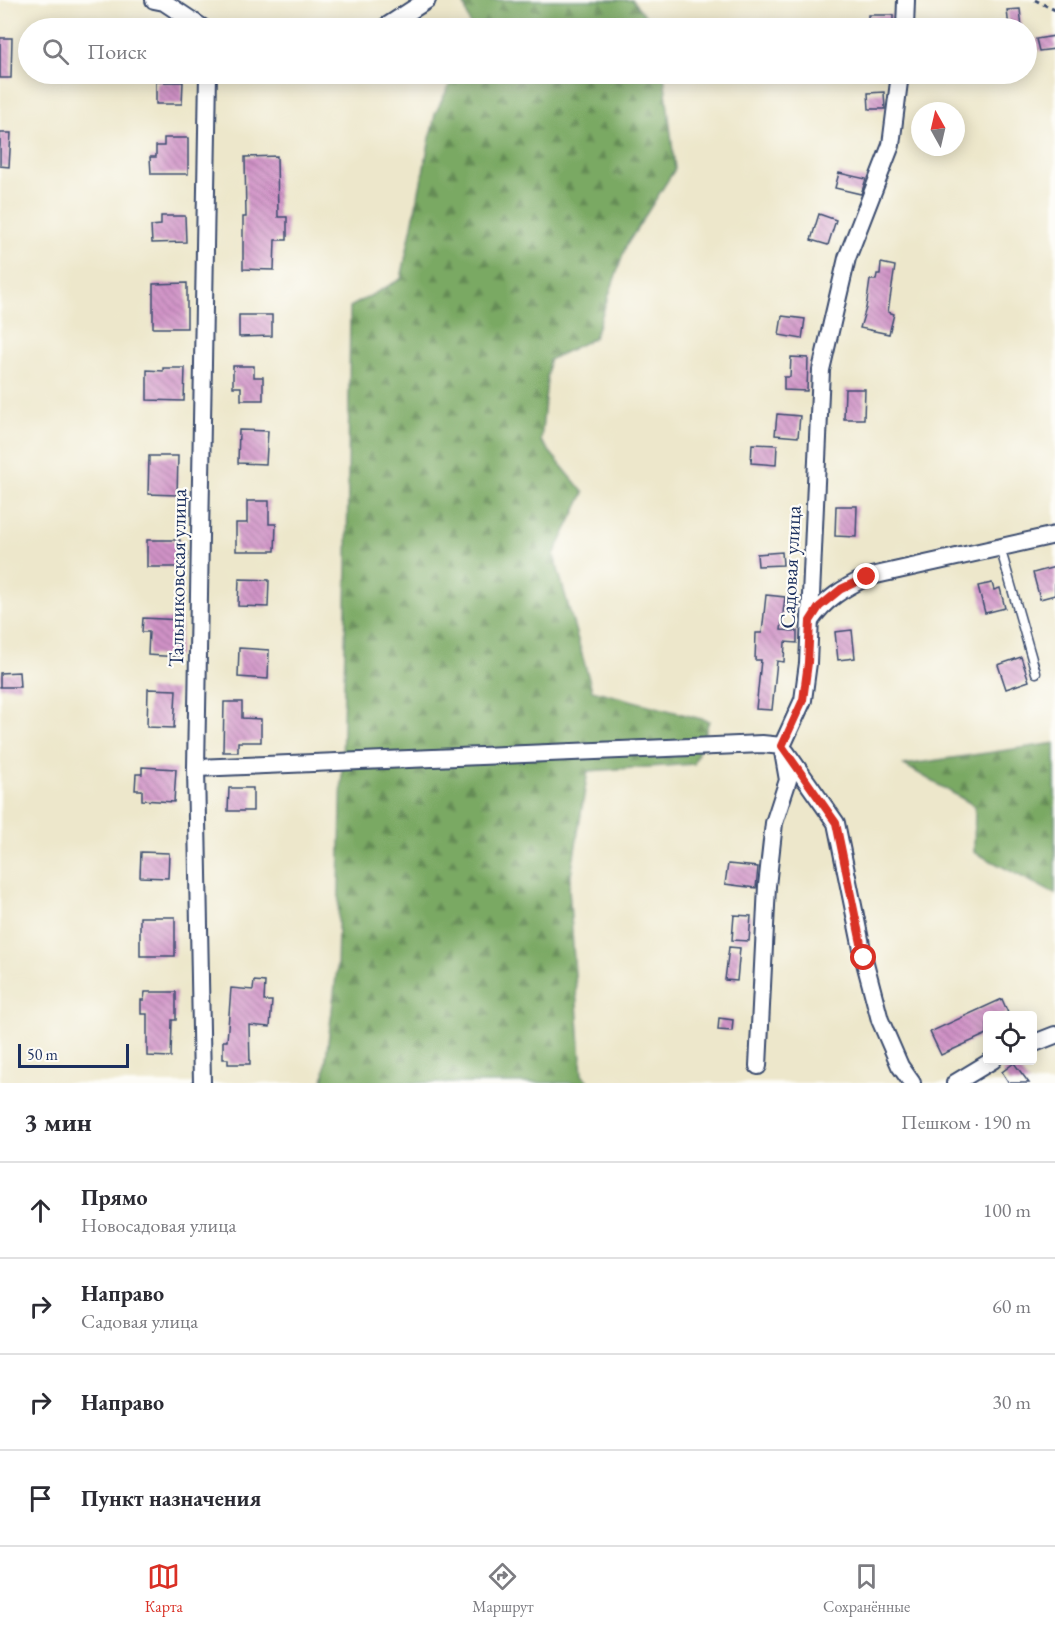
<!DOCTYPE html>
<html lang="ru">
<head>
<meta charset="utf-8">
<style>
	body { margin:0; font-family:"EB Garamond",serif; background:#f2f2f3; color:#2b2b33 }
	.controls { position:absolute; right:18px; bottom:18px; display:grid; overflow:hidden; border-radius:6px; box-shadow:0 3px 15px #0003 }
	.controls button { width:54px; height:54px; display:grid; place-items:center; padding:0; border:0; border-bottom:2px solid #e1e1e2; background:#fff; color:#2b2b33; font:30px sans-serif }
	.compass { position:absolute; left:911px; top:102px; width:54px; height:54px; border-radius:50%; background:#fff; box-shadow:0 3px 15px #0003; rotate:352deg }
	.scale { position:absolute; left:18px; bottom:15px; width:111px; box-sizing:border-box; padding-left:6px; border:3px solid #1b2f5e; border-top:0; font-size:16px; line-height:21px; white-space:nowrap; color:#1b2f5e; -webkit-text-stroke:4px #fdfcf7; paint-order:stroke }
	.stop { position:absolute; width:18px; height:18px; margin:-14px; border:4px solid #d93025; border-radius:50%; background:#fff }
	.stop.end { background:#d93025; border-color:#fff; box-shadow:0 2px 6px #0008 }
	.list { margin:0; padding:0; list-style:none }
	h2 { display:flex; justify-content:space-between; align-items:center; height:78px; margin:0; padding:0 24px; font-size:26px }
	h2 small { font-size:20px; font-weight:400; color:#7c7c81 }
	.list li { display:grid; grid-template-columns:39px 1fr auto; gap:18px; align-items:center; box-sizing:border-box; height:96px; padding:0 24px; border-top:2px solid #e1e1e2 }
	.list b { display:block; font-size:22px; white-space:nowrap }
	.list p { margin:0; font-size:20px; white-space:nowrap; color:#7c7c81 }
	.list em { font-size:20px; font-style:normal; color:#7c7c81 }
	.icon { flex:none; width:33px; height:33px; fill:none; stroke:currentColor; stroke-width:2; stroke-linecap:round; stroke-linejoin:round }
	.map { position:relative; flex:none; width:1055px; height:1083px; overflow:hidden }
	.search { position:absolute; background:#fff; box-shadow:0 3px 15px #0003; left:18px; right:18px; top:18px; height:66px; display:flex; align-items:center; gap:15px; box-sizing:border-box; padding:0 21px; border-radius:33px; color:#7c7c81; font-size:22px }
	.sheet { height:462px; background:#fff }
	nav { display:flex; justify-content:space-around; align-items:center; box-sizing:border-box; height:84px; border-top:2px solid #e1e1e2; background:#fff; font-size:16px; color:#7c7c81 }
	nav a { display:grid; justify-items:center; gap:3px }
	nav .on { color:#d93025 }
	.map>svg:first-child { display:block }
	.forest { fill:url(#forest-firs); stroke:#4a6c60; stroke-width:1.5 }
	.building { fill:url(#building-back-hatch) }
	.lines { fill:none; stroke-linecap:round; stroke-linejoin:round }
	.service-casing { stroke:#3a4b6e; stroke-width:11 }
	.minor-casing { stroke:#3a4b6e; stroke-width:20 }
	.path { stroke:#3a4b6e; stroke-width:3; stroke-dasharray:4.5 4.5; stroke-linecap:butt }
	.service { stroke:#fff; stroke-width:8 }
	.minor { stroke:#fff; stroke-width:16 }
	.route { stroke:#d93025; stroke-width:8 }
	.labels { text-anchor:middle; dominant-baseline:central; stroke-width:4.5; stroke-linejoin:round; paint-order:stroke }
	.street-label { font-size:21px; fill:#1b2f5e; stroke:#fdfcf7 }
</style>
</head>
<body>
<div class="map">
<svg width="1055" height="1083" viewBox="0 0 1055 1083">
	<defs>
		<pattern id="forest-firs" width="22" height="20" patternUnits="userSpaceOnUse" patternTransform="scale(1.5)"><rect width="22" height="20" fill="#7aa963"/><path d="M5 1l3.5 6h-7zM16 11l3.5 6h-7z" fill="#638a55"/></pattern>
		<pattern id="building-back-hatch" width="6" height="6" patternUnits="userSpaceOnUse" patternTransform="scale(1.5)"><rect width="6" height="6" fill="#d092c6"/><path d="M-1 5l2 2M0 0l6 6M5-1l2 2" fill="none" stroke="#a878a4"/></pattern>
	</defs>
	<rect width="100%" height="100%" fill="#fdfcf7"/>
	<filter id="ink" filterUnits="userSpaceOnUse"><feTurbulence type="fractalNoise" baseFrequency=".0167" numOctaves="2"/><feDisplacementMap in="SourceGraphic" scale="12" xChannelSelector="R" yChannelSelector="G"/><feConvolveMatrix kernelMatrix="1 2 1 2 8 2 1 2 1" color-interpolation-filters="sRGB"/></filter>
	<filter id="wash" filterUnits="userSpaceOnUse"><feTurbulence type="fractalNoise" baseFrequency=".008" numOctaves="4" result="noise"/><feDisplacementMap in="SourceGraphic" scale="24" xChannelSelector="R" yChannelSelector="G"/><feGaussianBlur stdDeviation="1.35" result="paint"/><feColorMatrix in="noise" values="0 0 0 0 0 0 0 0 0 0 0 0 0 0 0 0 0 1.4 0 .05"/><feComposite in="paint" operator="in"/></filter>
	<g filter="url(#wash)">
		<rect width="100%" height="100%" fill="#ede7cb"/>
		<g class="forest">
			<polygon points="463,0 632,0 656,28 471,28"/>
			<polygon points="455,74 664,74 675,169 626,246 594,338 549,360 541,441 584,493 554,555 592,690 709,721 694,764 588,771 569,888 582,1075 590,1083 323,1083 337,969 347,564 350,307 401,279 435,114"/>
			<polygon points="1055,743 1055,894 974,852 975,806 904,765"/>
		</g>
		<g id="blocks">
			<g class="building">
				<polygon points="1020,9 1022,28 1009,28 1007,10"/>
				<rect x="868" y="15" width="25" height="13"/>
				<polygon points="1055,36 1055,49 1039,51 1036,39"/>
				<polygon points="0,38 12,38 11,78 0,78"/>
				<polygon points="156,82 183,82 182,104 156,104"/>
				<polygon points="884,92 885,109 869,109 868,93"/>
				<polygon points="0,133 11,133 9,167 0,166"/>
				<polygon points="164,138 188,138 188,174 151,174 150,157 156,157 156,146 164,146"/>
				<polygon points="277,156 278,217 287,217 287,240 275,240 274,270 243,269 243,217 246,217 245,157"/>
				<polygon points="839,173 866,179 861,194 835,188"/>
				<polygon points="819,214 836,220 828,245 811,240"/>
				<polygon points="161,216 185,216 186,242 152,243 151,226 161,225"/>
				<polygon points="881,263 895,266 888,312 894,314 889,334 860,328 866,308 870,280 876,280 877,274 880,274"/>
				<polygon points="187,283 187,328 153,328 153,284"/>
				<polygon points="239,315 272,315 272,336 239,337"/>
				<polygon points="782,316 805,319 802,339 779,335"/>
				<polygon points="791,357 808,358 807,391 784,390 784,377 790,377"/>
				<polygon points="233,366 254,366 254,377 263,377 263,400 241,400 241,387 233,387"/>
				<polygon points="163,368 185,368 184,401 147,400 147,370 163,371"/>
				<polygon points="845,389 865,389 864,419 844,419"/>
				<polygon points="777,414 800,416 798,437 775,435"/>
				<polygon points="239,430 268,431 266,464 238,463"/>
				<polygon points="752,444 777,445 776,465 751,463"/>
				<polygon points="149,456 178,456 177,495 148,494"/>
				<polygon points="247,501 269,501 269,524 276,524 275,551 236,551 236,523 247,523"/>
				<polygon points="836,506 857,506 856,537 835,536"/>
				<rect x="147" y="540" width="33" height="27"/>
				<polygon points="782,552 783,565 758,566 757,554"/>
				<polygon points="1055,567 1055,595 1040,599 1033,573"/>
				<polygon points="239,579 269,580 268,607 238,606"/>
				<polygon points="992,583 994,590 1000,588 1005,608 985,613 978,586"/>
				<polygon points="766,595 785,597 781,630 797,631 797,643 785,642 784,662 777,661 772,710 756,709 761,660 755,660 756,633 762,633"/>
				<polygon points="143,618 181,620 179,657 148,655 149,632 142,632"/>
				<polygon points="852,630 855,658 838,660 835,632"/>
				<polygon points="239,648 269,650 268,679 238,677"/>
				<polygon points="1021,657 1029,681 1006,689 998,665"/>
				<polygon points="19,672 20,687 0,687 0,673"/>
				<polygon points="148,689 176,690 174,728 147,727"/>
				<polygon points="224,702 242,702 242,718 261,719 261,742 238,742 238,752 223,752"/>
				<polygon points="142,767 176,769 174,802 142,800 142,790 135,790 136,774 142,774"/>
				<polygon points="229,788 253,788 253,811 228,811"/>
				<polygon points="141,852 169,853 168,878 140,877"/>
				<polygon points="728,864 758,867 756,888 725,884"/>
				<polygon points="734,915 751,916 749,941 732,940"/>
				<rect x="140" y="917" width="35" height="39"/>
				<polygon points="729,947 740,948 737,981 725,980"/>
				<polygon points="254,981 265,982 264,1001 272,1001 270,1027 249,1025 250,1064 228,1064 228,1059 223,1059 223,1041 227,1041 231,988 253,990"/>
				<polygon points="145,992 176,992 176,1020 172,1020 171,1057 147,1056 147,1014 141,1014 141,1000 144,1000"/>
				<polygon points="1002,999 1008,1013 1001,1016 987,1016 987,1034 941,1055 930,1032"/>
				<polygon points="719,1018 733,1020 732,1031 718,1030"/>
				<polygon points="1014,1063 1029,1083 1009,1083 1002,1072"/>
			</g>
		</g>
	</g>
	<g filter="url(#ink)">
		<use href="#blocks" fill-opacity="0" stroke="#3a4b6e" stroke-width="1.5"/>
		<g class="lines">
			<defs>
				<polyline id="service" points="1000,547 1036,673"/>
				<g id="minor">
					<polyline points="154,0 164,2 203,28"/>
					<polyline points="384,28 427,0"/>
					<polyline points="905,28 906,0"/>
					<path d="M810,621C825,599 844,588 867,577L1055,535"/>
					<polyline points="786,752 836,823 864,959 880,1020 900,1066 912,1083"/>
					<polyline points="196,768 762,744 782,746"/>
					<polyline points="1032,1044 1055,1035"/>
					<polyline points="758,1066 767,886 774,823 788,780 782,746 803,700 808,663 821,370 847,258 891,145 900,74"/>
					<polyline points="202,1083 196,768 208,74"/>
					<polyline points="955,1083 993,1060"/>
				</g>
			</defs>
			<use href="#service" class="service-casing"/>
			<use href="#minor" class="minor-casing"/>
			<polyline class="path" points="1035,0 1055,10"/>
			<use href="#service" class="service"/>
			<use href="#minor" class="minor"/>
		</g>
	</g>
	<g class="lines" filter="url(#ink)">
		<polyline class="route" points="864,958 836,823 782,746 803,700 808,663 810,621 819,607 841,589 867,577"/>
	</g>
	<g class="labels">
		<g class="street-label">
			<text transform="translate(790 567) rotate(-87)">Садовая улица</text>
			<text transform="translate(177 578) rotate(-89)">Тальниковская улица</text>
		</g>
	</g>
</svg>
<div class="controls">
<button><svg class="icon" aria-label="locate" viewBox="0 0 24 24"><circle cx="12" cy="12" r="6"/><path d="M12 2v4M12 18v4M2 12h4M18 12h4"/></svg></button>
</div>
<svg class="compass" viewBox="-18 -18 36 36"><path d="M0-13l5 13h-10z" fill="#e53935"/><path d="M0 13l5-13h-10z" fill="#7c7c81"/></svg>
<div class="scale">50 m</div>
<div class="stop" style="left:864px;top:958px"></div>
<div class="stop end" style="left:867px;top:577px"></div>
<div class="search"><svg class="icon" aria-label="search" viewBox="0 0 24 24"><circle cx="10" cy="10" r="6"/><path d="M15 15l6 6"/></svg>Поиск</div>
</div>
<section class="sheet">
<h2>3 мин<small>Пешком · 190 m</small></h2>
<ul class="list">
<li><svg class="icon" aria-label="ahead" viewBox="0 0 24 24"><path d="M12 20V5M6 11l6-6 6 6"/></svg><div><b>Прямо</b><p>Новосадовая улица</p></div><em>100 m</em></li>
<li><svg class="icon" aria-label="right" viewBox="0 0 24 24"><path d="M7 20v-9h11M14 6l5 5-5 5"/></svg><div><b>Направо</b><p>Садовая улица</p></div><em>60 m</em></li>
<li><svg class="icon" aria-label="right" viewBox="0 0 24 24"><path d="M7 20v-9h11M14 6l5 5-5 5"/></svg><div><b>Направо</b></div><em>30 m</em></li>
<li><svg class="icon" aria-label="arrive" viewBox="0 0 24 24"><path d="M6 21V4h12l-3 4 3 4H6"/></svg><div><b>Пункт назначения</b></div></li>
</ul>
</section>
<nav>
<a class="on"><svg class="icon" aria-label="map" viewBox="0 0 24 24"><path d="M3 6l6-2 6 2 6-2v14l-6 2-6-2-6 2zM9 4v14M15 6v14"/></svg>Карта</a>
<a><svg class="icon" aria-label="directions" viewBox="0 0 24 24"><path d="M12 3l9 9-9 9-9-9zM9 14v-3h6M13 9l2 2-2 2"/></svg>Маршрут</a>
<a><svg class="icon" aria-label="saved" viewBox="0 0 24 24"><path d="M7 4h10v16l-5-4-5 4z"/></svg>Сохранённые</a>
</nav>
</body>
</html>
